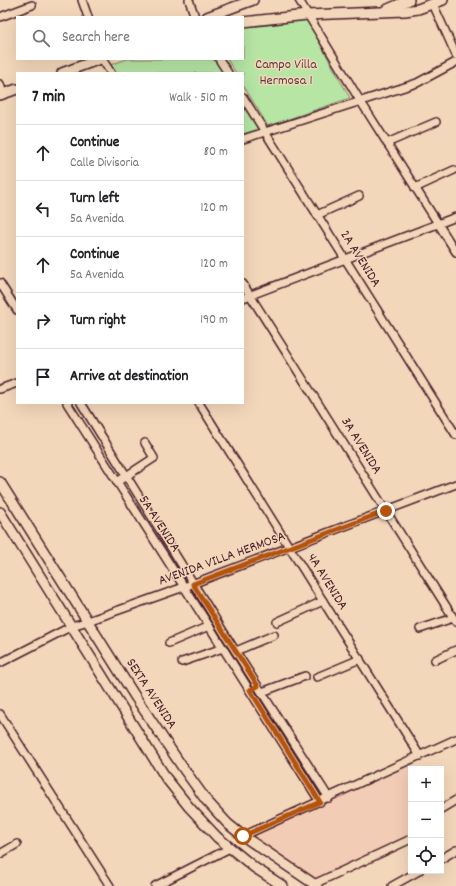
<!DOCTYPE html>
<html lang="en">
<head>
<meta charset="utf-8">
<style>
	body { margin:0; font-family:Dekko,sans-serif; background:#f2f2f2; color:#202124 }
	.controls { position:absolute; right:12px; bottom:12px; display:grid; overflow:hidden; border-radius:0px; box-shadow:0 4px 16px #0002 }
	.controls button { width:36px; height:36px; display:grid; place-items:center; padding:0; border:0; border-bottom:1px solid #e0e0e0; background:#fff; color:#202124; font:20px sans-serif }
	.stop { position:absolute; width:12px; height:12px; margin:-9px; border:3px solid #b45309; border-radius:50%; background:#fff }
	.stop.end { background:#b45309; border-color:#fff; box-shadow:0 1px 4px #0008 }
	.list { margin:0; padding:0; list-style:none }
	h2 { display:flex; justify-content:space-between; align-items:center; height:52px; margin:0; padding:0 16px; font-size:17px }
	h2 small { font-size:13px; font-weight:400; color:#757577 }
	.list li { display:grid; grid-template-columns:26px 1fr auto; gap:12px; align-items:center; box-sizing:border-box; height:56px; padding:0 16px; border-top:1px solid #e0e0e0 }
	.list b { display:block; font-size:15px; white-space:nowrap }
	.list p { margin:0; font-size:13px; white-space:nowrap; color:#757577 }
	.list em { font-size:13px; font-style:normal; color:#757577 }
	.icon { flex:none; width:22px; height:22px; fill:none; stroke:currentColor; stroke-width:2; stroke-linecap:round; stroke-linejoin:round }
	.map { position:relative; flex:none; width:456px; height:886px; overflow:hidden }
	.search { position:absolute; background:#fff; box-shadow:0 4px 16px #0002; left:16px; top:16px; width:228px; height:44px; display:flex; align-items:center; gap:10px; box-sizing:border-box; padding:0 14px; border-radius:0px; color:#757577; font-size:15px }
	.panel { position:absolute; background:#fff; box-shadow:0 4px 16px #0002; left:16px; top:72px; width:228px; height:332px; border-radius:0px }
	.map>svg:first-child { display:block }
	.built { fill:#f3ccb5 }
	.green { fill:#b6e5a4; stroke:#808268 }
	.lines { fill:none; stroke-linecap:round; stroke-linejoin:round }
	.minor-casing { stroke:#4a1f2b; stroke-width:10 }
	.secondary-casing { stroke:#4a1f2b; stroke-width:12 }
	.minor { stroke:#f3d7ba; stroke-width:7 }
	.secondary { stroke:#f3d7ba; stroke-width:9 }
	.route { stroke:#b45309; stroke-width:5 }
	.labels { text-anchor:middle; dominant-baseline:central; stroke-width:3; stroke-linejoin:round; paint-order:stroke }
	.park-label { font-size:14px; fill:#5a3d3d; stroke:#f3d7ba }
	.street-label { font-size:14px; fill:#4a1f2b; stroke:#f3d7ba }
</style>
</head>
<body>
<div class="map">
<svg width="456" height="886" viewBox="0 0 456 886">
	<rect width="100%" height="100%" fill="#f3d7ba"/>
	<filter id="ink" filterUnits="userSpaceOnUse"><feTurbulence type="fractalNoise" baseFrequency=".025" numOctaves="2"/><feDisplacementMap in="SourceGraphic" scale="8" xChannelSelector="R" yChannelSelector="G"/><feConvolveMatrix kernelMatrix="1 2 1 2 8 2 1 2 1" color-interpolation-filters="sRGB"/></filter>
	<g filter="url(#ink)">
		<polygon class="built" points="412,760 416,769 411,769 411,837 312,882 243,836"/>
		<g class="green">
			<polygon points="307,20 350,98 268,126 243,85 243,73 236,73 227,59 243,59 243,27"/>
			<polygon points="127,59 215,59 224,73 112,73 107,66"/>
			<polygon points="243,102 260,129 243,134"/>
		</g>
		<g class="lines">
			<defs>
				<g id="minor">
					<polyline points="82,0 88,17"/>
					<polyline points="189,0 195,17"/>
					<polyline points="299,0 356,94 456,252"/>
					<polyline points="433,4 456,55"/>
					<polyline points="0,17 32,5"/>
					<polyline points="102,59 111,73"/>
					<polyline points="219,59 228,73"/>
					<polyline points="0,84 3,94"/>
					<polyline points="243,97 456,435"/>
					<polyline points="243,139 417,83 456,62"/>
					<polyline points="387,143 436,122"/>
					<polyline points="415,188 454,170"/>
					<polyline points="317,215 359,196"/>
					<polyline points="0,283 17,310"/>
					<polyline points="243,284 456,622"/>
					<polyline points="243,298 456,217"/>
					<polyline points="0,389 17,383"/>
					<polyline points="67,403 209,626 320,802"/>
					<polyline points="81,403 231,644 329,798"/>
					<polyline points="199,403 420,756"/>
					<polyline points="117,482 154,458 145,443"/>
					<polyline points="277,622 323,601"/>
					<polyline points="420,629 453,618"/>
					<polyline points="169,643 209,626"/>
					<polyline points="236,651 274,635"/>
					<polyline points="435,660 456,650"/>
					<polyline points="182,662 223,648"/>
					<polyline points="0,663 72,626 88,621 184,587 456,484"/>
					<polyline points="317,677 360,659"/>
					<polyline points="262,692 305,676"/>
					<polyline points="0,714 110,886"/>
					<polyline points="441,809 456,800"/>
					<polyline points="243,836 456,739"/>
					<polyline points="0,854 17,844"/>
					<polyline points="441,859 456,850"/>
					<polyline points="314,884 411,839"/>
					<polyline points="155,886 230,848"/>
					<polyline points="392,886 419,871"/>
				</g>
				<g id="secondary">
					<polyline points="386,10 409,0"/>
					<polyline points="207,17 253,0"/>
					<polyline points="243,22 307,15 405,11 418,9 443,0"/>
					<polyline points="62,73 100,59"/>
					<polyline points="0,95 17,89"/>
					<polyline points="0,482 136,698 183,768 206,800 228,824 243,836 317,886"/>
					<polyline points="0,512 166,778 189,807 217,837 255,868 283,886"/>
				</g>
			</defs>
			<use href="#minor" class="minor-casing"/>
			<use href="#secondary" class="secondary-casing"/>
			<use href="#minor" class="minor"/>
			<use href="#secondary" class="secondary"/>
		</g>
	</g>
	<g class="lines" filter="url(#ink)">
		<polyline class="route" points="243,836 320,802 250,690 258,686 193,584 386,511"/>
	</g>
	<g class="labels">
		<g class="park-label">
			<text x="286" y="65">Campo Villa<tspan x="286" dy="16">Hermosa 1</tspan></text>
		</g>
		<g class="street-label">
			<text transform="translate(360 259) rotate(58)">2A AVENIDA</text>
			<text transform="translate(361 446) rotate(58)">3A AVENIDA</text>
			<text transform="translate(159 524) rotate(57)">5A AVENIDA</text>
			<text transform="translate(222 559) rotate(-20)">AVENIDA VILLA HERMOSA</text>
			<text transform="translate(327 582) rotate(58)">4A AVENIDA</text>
			<text transform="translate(151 694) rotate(57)">SEXTA AVENIDA</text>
		</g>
	</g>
</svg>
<div class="controls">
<button>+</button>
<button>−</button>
<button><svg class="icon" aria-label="locate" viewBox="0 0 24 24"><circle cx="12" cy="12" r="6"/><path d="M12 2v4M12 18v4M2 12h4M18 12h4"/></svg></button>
</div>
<div class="stop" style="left:243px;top:836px"></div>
<div class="stop end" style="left:386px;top:511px"></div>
<div class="search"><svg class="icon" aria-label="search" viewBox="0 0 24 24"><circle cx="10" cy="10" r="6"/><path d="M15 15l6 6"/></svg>Search here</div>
<section class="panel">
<h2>7 min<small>Walk · 510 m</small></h2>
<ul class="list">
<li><svg class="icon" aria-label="ahead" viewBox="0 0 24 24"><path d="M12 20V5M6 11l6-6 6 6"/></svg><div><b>Continue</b><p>Calle Divisoria</p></div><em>80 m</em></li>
<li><svg class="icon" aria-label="left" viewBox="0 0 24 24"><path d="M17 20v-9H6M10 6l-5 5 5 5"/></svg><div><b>Turn left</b><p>5a Avenida</p></div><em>120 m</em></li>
<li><svg class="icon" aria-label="ahead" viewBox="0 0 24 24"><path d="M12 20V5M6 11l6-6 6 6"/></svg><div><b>Continue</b><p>5a Avenida</p></div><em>120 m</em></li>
<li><svg class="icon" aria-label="right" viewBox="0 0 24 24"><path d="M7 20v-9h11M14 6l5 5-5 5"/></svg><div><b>Turn right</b></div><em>190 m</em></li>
<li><svg class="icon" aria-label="arrive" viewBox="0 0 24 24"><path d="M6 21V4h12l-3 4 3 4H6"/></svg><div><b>Arrive at destination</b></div></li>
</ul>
</section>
</div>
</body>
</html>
